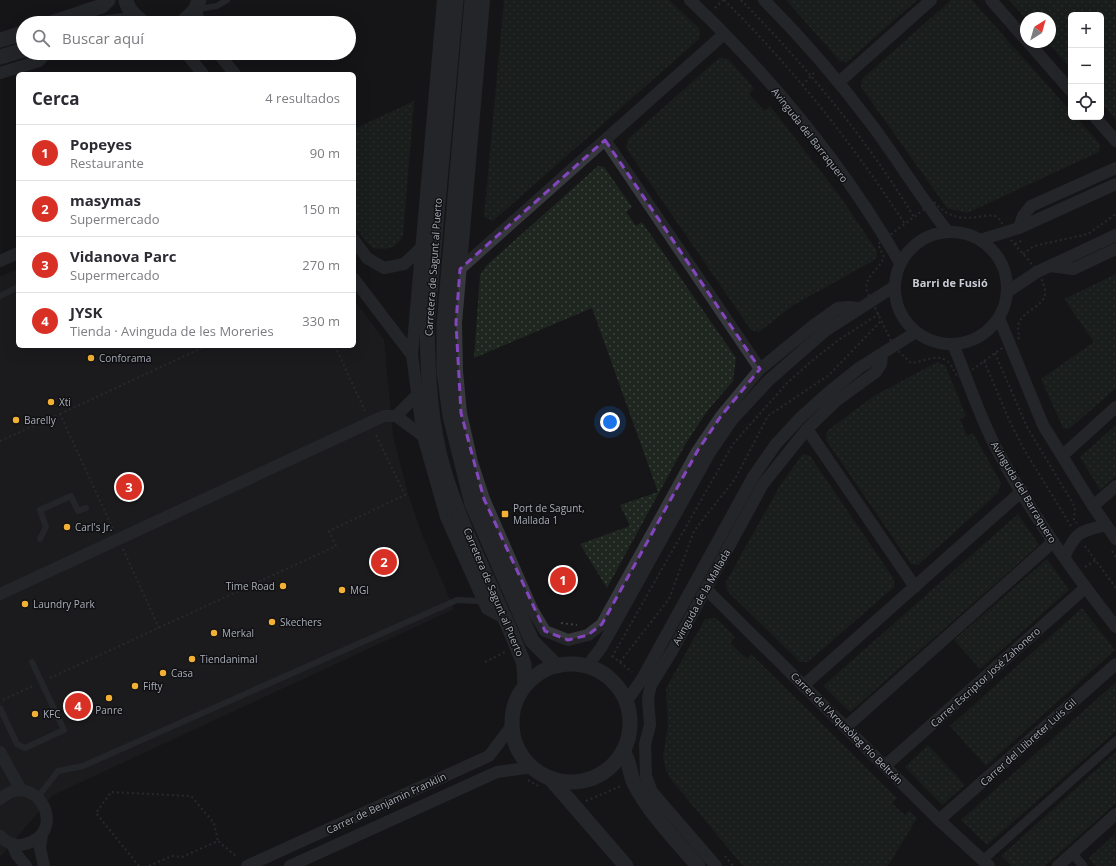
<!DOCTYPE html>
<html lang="es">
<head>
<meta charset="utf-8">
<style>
	body { margin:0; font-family:"Open Sans",sans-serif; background:#f2f2f3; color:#2b2b33 }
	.controls { position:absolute; right:12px; top:12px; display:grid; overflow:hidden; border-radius:6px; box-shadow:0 4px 16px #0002 }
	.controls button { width:36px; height:36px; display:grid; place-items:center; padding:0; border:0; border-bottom:1px solid #e1e1e2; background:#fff; color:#2b2b33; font:20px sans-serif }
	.compass { position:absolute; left:1020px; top:12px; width:36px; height:36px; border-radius:50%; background:#fff; box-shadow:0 4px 16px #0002; rotate:37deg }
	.you { position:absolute; left:610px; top:422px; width:14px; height:14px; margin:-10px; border:3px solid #fff; border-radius:50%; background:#1a73e8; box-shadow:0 0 0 6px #1a73e833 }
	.badge { display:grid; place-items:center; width:26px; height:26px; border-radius:50%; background:#d93025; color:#fff; font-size:13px; font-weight:700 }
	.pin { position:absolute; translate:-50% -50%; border:2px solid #fff; box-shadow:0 1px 4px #0006 }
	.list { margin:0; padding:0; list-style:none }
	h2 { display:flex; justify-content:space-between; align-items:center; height:52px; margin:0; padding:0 16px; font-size:17px }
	h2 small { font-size:13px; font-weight:400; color:#7c7c81 }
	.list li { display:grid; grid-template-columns:26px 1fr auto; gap:12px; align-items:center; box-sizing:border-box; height:56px; padding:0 16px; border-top:1px solid #e1e1e2 }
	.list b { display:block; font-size:15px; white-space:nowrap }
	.list p { margin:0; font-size:13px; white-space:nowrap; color:#7c7c81 }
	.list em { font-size:13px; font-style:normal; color:#7c7c81 }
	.icon { flex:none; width:22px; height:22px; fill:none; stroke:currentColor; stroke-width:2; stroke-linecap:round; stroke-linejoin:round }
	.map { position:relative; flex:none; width:1116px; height:866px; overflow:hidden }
	.search { position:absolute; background:#fff; box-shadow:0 4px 16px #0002; left:16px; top:16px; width:340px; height:44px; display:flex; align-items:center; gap:10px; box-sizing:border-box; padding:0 14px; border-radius:22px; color:#7c7c81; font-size:15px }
	.panel { position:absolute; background:#fff; box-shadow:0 4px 16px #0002; left:16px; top:72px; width:340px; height:276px; border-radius:6px }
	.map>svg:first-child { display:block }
	.built { fill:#222225 }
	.grass { fill:url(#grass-dots) }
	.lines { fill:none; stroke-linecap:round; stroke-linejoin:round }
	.path { stroke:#3d3f44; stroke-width:2; stroke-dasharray:2 3; stroke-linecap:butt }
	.service { stroke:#37383d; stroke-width:6 }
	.pedestrian { stroke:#37383d; stroke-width:9 }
	.minor { stroke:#37383d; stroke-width:12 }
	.tertiary { stroke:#37383d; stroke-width:15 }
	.marked { fill:none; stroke:#8446be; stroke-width:3; stroke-dasharray:8 5; stroke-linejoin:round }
	.poi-dot { fill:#f2b134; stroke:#111113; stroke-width:1.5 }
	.labels { text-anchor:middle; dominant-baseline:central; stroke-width:3; stroke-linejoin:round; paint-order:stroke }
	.street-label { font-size:10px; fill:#a8adb8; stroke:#111113 }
	.poi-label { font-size:10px; fill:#a8adb8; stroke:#111113; text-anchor:start }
	.neighbourhood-label { font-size:11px; font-weight:bold; fill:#c9ccd4; stroke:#111113 }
</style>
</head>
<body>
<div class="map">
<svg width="1116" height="866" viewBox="0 0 1116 866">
	<defs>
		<pattern id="grass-dots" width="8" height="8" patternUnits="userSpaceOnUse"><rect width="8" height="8" fill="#1e261f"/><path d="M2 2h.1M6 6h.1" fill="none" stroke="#3c433d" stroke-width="1.8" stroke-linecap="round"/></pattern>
	</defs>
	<rect width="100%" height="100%" fill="#161618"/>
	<polygon class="built" points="18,269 18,346 354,346 354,300 384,340 393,436 408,494 421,532 454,609 53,795 0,857 0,277"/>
	<g class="grass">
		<polygon points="504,0 669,0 700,29 699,39 493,221 484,217"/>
		<polygon points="786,0 917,0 847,62 840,61"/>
		<polygon points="951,0 972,0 1071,112 1071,117 1076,117 1100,144 1099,152 967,213 947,208 861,87 862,79"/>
		<polygon points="1009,0 1116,0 1116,120 1101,103 1101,15 1071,15 1071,69 1047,42 1050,42 1050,18 1026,19"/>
		<polygon points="719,58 728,59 754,88 749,94 765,111 770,106 839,195 877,251 876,259 792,306 759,332 751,330 626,148 628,139"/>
		<polygon points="414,101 403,235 400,241 393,247 384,249 373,248 365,241 354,225 354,129"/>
		<polygon points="598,166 604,167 632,207 626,212 636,226 642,222 736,358 733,381 708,410 686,443 607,588 580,544 630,526 620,505 658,492 592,308 474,358 480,275 487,265"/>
		<polygon points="1116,274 1116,388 1069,429 1063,428 1041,379 1094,342 1064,299"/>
		<polygon points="937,362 945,365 966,416 960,419 967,436 973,433 1001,483 998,493 918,565 911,564 826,440 827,431 874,396"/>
		<polygon points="1116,425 1116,476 1100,490 1080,457"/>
		<polygon points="803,454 810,456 894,579 894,587 808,662 800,662 727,591 726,582 781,484"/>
		<polygon points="1018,514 1039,545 850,712 823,686"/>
		<polygon points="1047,559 1069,590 980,669 954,640"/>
		<polygon points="1082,608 1115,650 986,766 950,726"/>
		<polygon points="716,618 735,637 730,643 747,659 751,654 897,798 892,803 905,815 909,811 917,818 888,866 743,866 669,777 665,767 663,756 668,726 666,688 705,619"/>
		<polygon points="1116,682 1116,731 987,845 961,820"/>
		<polygon points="928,745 965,785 942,805 905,767"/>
		<polygon points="1116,752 1116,803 1045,866 1012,866 1001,856"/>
		<polygon points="1115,834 1116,866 1096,866 1089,858"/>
	</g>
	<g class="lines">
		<g class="path">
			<path d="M724,0C793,68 852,143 905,224"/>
			<path d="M741,0C806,66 866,138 914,217"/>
			<polyline points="715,8 723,0"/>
			<polyline points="802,85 815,72"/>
			<path d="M934,202C946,215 958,220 977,217C982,216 990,215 995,216C1003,220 1002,227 1006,233C1018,252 1042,268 1045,291C1047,306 1023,310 1019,323C1017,327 1019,333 1019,338L1009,343L965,375L959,377C954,374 954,369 950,364C940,351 924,362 911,363L894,347L866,289C866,275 879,270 884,257L878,244Z"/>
			<polyline points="1015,244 1023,240"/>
			<polyline points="1023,254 1034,246 1088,234 1116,214"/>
			<polyline points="335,346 365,411"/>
			<polyline points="995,353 1027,427 1075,507 1074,520 1077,523"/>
			<polyline points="984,361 1010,422 1025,451 1071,526"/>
			<polyline points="60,414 206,346"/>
			<polyline points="0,441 60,414 113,529"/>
			<polyline points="1085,546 1116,588"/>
			<polyline points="123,549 159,628"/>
			<polyline points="1112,551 1116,557"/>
			<polyline points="1085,567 1096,560"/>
			<polyline points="561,623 577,625"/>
			<polyline points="612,656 632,672"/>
			<polyline points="612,657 733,444 787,383 813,360 840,339 879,314"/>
			<polyline points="485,662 505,652"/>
			<polyline points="620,662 669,599 694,531 735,479 768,416 829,375 882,320"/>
			<polyline points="50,678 336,546 329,531 405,495 375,433"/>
			<polyline points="3,700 33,686"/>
			<polyline points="528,780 538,786"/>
			<polyline points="586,801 621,786"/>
			<polyline points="725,856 733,866"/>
			<polyline points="139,866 96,813 111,792 191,796 214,823 218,841"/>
			<polyline points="149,866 172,856 182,857 218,841 237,857"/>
		</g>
		<g class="service">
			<polyline points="198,9 217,6 227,0"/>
			<polyline points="0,296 18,287"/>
			<polyline points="40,539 46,527 40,510 71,496 78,511 86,508"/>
			<polyline points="0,708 17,744 25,748 64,730 32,662"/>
			<polyline points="38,797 58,771 83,766 457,600 479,601 482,604"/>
		</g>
		<g class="pedestrian">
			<polyline points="1072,853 1083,866"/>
			<polyline points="983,860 1116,741"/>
		</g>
		<g class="minor">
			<polyline points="443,0 412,355 423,436 446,517 487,609 506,619"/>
			<polyline points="484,0 456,323 457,371 461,413 472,462 484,499 532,609 545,631 568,640 588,635 602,624 698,450 721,416 760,369 814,325 838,308 849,307 860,308"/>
			<path d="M690,0C771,77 844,166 900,263"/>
			<path d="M764,0C803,39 839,81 872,125C898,160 921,198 948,232"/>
			<polyline points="991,0 1026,40"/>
			<polyline points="196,9 199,23"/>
			<polyline points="1028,42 1071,91"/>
			<polyline points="186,53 203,74"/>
			<polyline points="218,53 235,74"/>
			<polyline points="0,73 39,61 46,53"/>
			<polyline points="839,82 931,0"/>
			<polyline points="1095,117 1116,141"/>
			<polyline points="605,140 760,369"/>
			<polyline points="1019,228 1023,216 1031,206 1116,168"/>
			<circle cx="951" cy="288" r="56"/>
			<polyline points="354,240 367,258 384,268 404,264 420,249"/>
			<polyline points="980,240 1019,228 1116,184"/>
			<polyline points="0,261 18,253"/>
			<polyline points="1050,266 1073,269 1116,249"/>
			<polyline points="460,269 724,34"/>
			<polyline points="354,279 412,355"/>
			<polyline points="1007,292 1037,272 1116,235"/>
			<polyline points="999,318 1043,425 1093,506 1116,539"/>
			<path d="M953,344C967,378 979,415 996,448C1029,511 1072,571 1116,627"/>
			<polyline points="396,416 418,394"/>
			<polyline points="807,429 915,587"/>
			<polyline points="1063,455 1116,407"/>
			<polyline points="1093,506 1116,486"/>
			<path d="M1064,557C1077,531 1079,532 1106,525"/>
			<polyline points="706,589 939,820 989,866"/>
			<polyline points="0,594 384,416 396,416 423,436"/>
			<polyline points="587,666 601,648 624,607 709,454 732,420 769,380 825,331 895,286"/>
			<polyline points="803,686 1022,491"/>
			<polyline points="626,702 642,679 753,477 776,444 800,418 829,392 859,368 916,332"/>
			<polyline points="846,727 1053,542"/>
			<polyline points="0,752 21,790"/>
			<polyline points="885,766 1085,588"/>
			<path d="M0,799C35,767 71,832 25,844C17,847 6,843 0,836"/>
			<polyline points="939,820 1116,664"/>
			<polyline points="42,834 40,848 44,866"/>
			<polyline points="12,844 17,855 26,866"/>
			<polyline points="247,866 489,756 513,724"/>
			<polyline points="290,866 497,772 533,767"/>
			<polyline points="716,866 652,792 646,776 645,744 650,725 648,698 651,685 672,651 763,484 807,429 836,401 876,372 881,364 882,354"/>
			<polyline points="1058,866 1116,814"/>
		</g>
		<g class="tertiary">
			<path d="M126,0C127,9 137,18 144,23"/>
			<path d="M456,0L427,327C428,375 430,424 444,471C464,537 499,599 524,664L525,686"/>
			<polyline points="472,0 444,325 444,371 450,416 472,504 532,641 557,666"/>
			<polyline points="51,23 102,6 108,0"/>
			<polyline points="104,23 138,19"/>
			<polyline points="182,23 196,9 199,0"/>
			<polyline points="0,40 23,33"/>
			<polyline points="0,57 23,50"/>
			<circle cx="571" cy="723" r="59"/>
			<path d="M623,751C630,761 629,772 634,783C650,814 676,840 698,866"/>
			<polyline points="550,778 626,866"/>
		</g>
	</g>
	<path d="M0 0H1116V866H0ZM605,140L760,369L721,416L698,450L602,624L588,635L568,640L545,631L484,499L461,413L456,323L460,269Z" fill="#161618" fill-opacity=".55" fill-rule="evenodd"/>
	<path class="marked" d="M605,140L760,369L721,416L698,450L602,624L588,635L568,640L545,631L484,499L461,413L456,323L460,269Z"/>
	<g class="poi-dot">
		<circle cx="91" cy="358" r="4"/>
		<circle cx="51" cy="402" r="4"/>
		<circle cx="16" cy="420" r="4"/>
		<rect x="501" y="510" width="8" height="8" rx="2"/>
		<circle cx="67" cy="527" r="4"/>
		<circle cx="283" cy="586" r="4"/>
		<circle cx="342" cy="590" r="4"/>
		<circle cx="25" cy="604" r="4"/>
		<circle cx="272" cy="622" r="4"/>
		<circle cx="214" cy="633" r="4"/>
		<circle cx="192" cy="659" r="4"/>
		<circle cx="163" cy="673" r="4"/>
		<circle cx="135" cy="686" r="4"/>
		<circle cx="109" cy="698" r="4"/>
		<circle cx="35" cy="714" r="4"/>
	</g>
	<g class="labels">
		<g class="street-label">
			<text transform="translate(810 135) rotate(52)">Avinguda del Barraquero</text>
			<text transform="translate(433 267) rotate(-86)">Carretera de Sagunt al Puerto</text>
			<text transform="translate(1024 492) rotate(59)">Avinguda del Barraquero</text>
			<text transform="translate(494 592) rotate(67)">Carretera de Sagunt al Puerto</text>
			<text transform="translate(701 597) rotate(-61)">Avinguda de la Mallada</text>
			<text transform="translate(985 677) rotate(-42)">Carrer Escriptor José Zahonero</text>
			<text transform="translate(847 728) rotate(45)">Carrer de l'Arqueòleg Pío Beltrán</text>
			<text transform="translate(1028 742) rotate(-42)">Carrer del Llibreter Luis Gil</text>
			<text transform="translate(386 803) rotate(-25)">Carrer de Benjamin Franklin</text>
		</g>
		<g class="poi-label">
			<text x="99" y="358">Conforama</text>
			<text x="59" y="402">Xti</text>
			<text x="24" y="420">Barelly</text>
			<text x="513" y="508">Port de Sagunt,<tspan x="513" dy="12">Mallada 1</tspan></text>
			<text x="75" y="527">Carl's Jr.</text>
			<text x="275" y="586" text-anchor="end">Time Road</text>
			<text x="350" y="590">MGI</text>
			<text x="33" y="604">Laundry Park</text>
			<text x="280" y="622">Skechers</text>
			<text x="222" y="633">Merkal</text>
			<text x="200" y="659">Tiendanimal</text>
			<text x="171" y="673">Casa</text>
			<text x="143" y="686">Fifty</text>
			<text x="109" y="710" text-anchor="middle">Panre</text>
			<text x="43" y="714">KFC</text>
		</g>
		<g class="neighbourhood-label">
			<text x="950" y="282">Barri de Fusió</text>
		</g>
	</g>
</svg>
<div class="controls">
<button>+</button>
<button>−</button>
<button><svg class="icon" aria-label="locate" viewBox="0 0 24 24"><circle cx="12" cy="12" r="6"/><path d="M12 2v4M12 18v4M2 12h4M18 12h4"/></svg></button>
</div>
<svg class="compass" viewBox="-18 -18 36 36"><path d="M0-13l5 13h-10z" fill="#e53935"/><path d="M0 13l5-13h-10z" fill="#7c7c81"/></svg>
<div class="you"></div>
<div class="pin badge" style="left:563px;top:580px">1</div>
<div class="pin badge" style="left:384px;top:562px">2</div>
<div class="pin badge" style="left:129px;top:487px">3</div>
<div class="pin badge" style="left:78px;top:706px">4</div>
<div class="search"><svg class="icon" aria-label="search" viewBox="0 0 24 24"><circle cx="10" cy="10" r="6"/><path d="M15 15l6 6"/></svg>Buscar aquí</div>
<section class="panel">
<h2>Cerca<small>4 resultados</small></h2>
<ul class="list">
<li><span class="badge">1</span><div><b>Popeyes</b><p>Restaurante</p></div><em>90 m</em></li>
<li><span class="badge">2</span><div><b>masymas</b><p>Supermercado</p></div><em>150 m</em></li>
<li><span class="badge">3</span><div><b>Vidanova Parc</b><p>Supermercado</p></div><em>270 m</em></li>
<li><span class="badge">4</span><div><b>JYSK</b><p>Tienda · Avinguda de les Moreries</p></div><em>330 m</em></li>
</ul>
</section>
</div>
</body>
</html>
